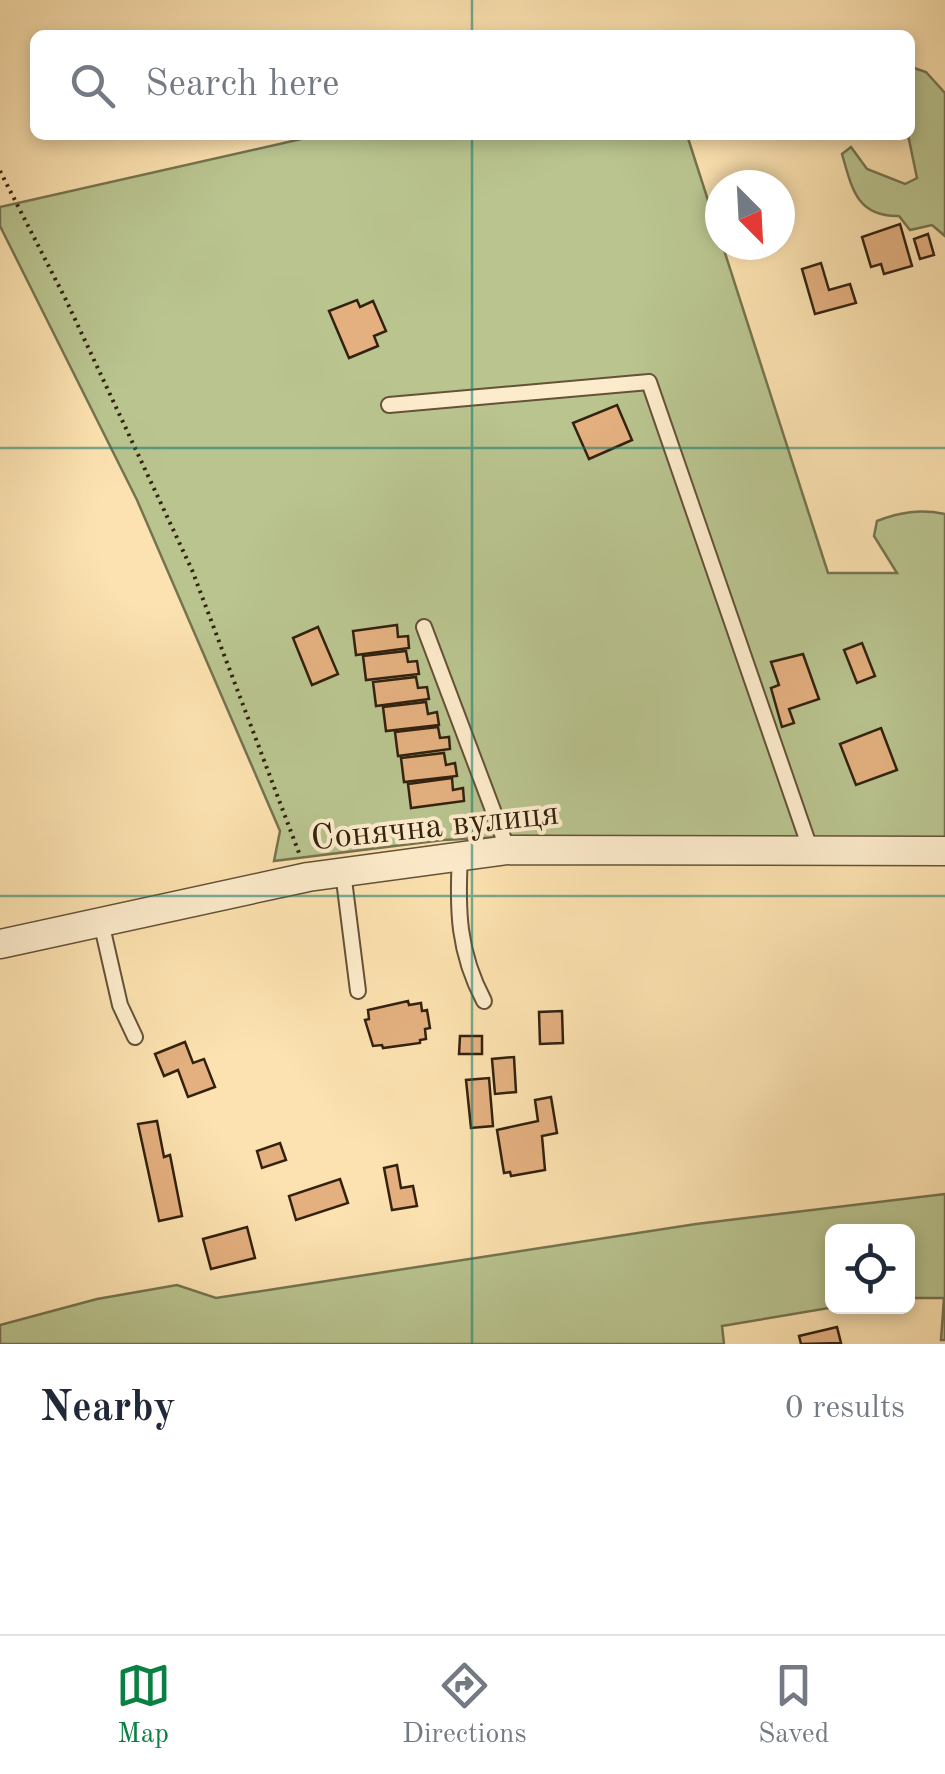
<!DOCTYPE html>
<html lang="en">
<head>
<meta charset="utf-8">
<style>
	body { margin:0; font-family:"Old Standard TT",serif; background:#f2f2f3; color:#1f2937 }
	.controls { position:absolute; right:30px; bottom:30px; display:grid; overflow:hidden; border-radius:15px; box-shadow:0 5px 15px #0003 }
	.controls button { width:90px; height:90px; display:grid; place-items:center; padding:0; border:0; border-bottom:2px solid #e0e1e3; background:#fff; color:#1f2937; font:50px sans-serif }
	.compass { position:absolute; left:705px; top:170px; width:90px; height:90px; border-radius:50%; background:#fff; box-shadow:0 5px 15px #0003; rotate:156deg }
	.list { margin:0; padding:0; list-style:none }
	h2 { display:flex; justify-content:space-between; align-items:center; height:130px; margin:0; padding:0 40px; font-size:42px }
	h2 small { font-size:32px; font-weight:400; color:#747a83 }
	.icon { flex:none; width:55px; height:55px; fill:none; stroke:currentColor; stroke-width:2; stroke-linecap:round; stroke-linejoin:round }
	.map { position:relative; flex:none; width:945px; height:1344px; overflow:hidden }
	.search { position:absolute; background:#fff; box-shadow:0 5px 15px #0003; left:30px; right:30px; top:30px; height:110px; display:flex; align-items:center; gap:25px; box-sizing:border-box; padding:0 35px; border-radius:15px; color:#747a83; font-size:38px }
	.sheet { height:290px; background:#fff }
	nav { display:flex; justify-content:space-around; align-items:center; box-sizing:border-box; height:140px; border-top:2px solid #e0e1e3; background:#fff; font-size:28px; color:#747a83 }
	nav a { display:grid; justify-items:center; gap:5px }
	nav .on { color:#0b8043 }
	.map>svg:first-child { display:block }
	.green { fill:#b9c48f; stroke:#76734f; stroke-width:2.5 }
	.building { fill:#e4b080; stroke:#33220f; stroke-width:2.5 }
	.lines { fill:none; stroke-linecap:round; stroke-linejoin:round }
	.lane-casing { stroke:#655237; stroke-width:18 }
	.street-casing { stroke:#655237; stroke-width:31 }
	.path { stroke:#33220f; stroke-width:4; stroke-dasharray:2.5 5; stroke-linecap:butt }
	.lane { stroke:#fdeccc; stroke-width:14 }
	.street { stroke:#fdeccc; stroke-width:28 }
	.grid { fill:none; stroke:#0f766e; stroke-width:2.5; stroke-opacity:0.55 }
	.labels { text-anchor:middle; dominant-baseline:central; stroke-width:8; stroke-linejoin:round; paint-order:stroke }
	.street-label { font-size:35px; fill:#33220f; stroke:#fdeccc }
</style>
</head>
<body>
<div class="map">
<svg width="945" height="1344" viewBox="0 0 945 1344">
	<rect width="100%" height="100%" fill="#fce2b0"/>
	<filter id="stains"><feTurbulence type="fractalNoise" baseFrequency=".002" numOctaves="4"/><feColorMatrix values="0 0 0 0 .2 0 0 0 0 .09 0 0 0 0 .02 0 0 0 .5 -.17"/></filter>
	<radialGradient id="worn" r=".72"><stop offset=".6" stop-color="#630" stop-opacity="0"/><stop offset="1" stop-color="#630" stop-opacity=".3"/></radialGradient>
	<g class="green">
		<path d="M911,67L926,72L945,93V236L932,225L910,230L899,216C857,217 852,189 842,154L851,147L867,169L905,184L917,178L908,135Z"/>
		<path d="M319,135H687L828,573H897L874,536L877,521C900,512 920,509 945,514V838L525,836L443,840L274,861L280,831L137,500L0,226V207Z"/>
		<polygon points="945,1194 945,1340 941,1340 944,1298 908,1298 908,1232 832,1232 835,1307 722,1326 724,1344 0,1344 0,1325 97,1299 177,1285 216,1298 696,1224"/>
	</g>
	<g class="building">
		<polygon points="900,224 912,266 884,274 881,264 871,267 862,237"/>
		<polygon points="928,234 934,255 920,259 914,239"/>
		<polygon points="821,263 829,290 850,284 856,303 815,314 802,269"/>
		<polygon points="357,300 360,307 373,301 386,331 374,336 378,346 349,358 329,311"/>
		<polygon points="617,405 632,440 589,459 573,423"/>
		<polygon points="397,625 398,637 408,636 409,648 356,655 353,631"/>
		<polygon points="318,627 338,674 312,685 293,638"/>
		<polygon points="862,643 875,676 857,683 844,650"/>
		<polygon points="406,651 408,662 417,661 419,674 366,680 363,656"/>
		<polygon points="803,654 819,699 789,709 794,723 782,727 771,688 779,685 771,662"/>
		<polygon points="416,677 418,688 427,687 429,699 376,706 373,682"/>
		<polygon points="426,702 428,714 437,712 439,725 386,731 383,707"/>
		<polygon points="438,727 440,738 449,737 450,749 398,756 395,732"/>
		<polygon points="881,728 897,770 856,785 840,744"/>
		<polygon points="444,753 446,765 455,763 457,776 404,782 401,758"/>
		<polygon points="452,778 453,790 463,788 464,801 411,808 408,784"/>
		<polygon points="408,1001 409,1005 421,1003 422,1011 427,1010 430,1028 425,1029 426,1039 420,1040 420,1043 383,1048 382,1045 373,1046 365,1020 369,1019 368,1010"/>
		<polygon points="562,1011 563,1043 540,1044 539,1012"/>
		<polygon points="460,1036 482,1036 482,1054 459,1054"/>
		<polygon points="185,1042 193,1063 204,1059 215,1087 188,1097 178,1070 164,1076 155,1054"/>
		<polygon points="514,1057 516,1092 495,1094 492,1059"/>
		<polygon points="489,1078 493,1126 471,1128 466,1080"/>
		<polygon points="551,1097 557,1133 542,1136 545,1170 511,1176 510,1172 504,1173 497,1130 538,1121 535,1100"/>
		<polygon points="157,1121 164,1157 170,1155 182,1216 159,1221 138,1124"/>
		<polygon points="280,1143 286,1160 262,1168 257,1151"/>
		<polygon points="397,1165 401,1188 413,1186 417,1206 392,1210 384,1168"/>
		<polygon points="340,1179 348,1203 296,1220 289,1196"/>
		<polygon points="247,1227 255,1258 211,1269 203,1239"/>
		<polygon points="837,1327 841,1343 801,1344 799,1336"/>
	</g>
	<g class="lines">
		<defs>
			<g id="lane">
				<polyline points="389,405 649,382 811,851"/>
				<polyline points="424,627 508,850"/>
				<path d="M460,856C457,910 458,952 484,1001"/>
				<polyline points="343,872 358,991"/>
				<polyline points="101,922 120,1005 135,1037"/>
			</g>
			<polyline id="street" points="0,944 308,877 508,850 945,851"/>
		</defs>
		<use href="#lane" class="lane-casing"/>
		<use href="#street" class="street-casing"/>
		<polyline class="path" points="0,171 66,300 192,570 299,853"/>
		<use href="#lane" class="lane"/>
		<use href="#street" class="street"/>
	</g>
	<path class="grid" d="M472,0V35M472,135V1344M0,448H945M0,896H945"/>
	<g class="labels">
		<g class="street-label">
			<text transform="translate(435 827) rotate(-6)">Сонячна вулиця</text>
		</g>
	</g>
	<rect width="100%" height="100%" filter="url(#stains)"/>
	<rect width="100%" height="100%" fill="url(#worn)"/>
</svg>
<div class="controls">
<button><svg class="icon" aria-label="locate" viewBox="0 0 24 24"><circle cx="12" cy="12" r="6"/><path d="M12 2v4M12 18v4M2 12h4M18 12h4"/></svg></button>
</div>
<svg class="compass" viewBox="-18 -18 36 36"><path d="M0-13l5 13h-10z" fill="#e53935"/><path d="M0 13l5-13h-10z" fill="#747a83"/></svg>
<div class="search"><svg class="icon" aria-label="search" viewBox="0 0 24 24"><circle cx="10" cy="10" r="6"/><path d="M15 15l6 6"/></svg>Search here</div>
</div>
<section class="sheet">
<h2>Nearby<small>0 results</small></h2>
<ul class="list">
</ul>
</section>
<nav>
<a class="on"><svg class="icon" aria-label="map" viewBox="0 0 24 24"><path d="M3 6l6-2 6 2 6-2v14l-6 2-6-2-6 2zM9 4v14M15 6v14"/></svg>Map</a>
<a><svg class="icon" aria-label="directions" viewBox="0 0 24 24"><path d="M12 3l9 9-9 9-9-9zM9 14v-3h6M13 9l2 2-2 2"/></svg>Directions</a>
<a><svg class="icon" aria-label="saved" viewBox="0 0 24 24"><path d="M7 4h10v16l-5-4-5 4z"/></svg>Saved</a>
</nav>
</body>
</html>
